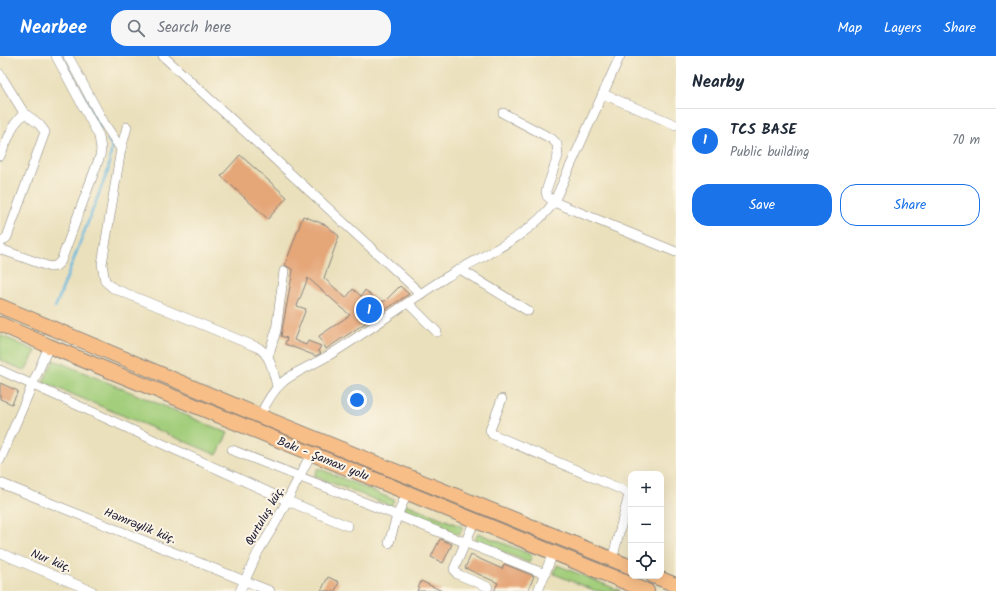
<!DOCTYPE html>
<html lang="en">
<head>
<meta charset="utf-8">
<style>
	body { margin:0; font-family:Kalam,sans-serif; background:#f6f6f7; color:#1f2937 }
	.controls { position:absolute; right:12px; bottom:12px; display:grid; overflow:hidden; border-radius:8px; box-shadow:0 4px 16px #0002 }
	.controls button { width:36px; height:36px; display:grid; place-items:center; padding:0; border:0; border-bottom:1px solid #e0e1e3; background:#fff; color:#1f2937; font:20px sans-serif }
	.you { position:absolute; left:357px; top:344px; width:14px; height:14px; margin:-10px; border:3px solid #fff; border-radius:50%; background:#1a73e8; box-shadow:0 0 0 6px #1a73e833 }
	.badge { display:grid; place-items:center; width:26px; height:26px; border-radius:50%; background:#1a73e8; color:#fff; font-size:13px; font-weight:700 }
	.pin { position:absolute; translate:-50% -50%; border:2px solid #fff; box-shadow:0 1px 4px #0006 }
	.list { margin:0; padding:0; list-style:none }
	h2 { display:flex; justify-content:space-between; align-items:center; height:52px; margin:0; padding:0 16px; font-size:17px }
	h2 small { font-size:13px; font-weight:400; color:#747a83 }
	.list li { display:grid; grid-template-columns:26px 1fr auto; gap:12px; align-items:center; box-sizing:border-box; height:64px; padding:0 16px; border-top:1px solid #e0e1e3 }
	.list b { display:block; font-size:15px; white-space:nowrap }
	.list p { margin:0; font-size:13px; white-space:nowrap; color:#747a83 }
	.list em { font-size:13px; font-style:normal; color:#747a83 }
	.actions { display:flex; gap:8px; padding:12px 16px }
	.actions a { flex:1; padding:9px 0; border:1px solid #1a73e8; border-radius:16px; text-align:center; font-size:14px; color:#1a73e8 }
	.actions .main { background:#1a73e8; color:#fff }
	.icon { flex:none; width:22px; height:22px; fill:none; stroke:currentColor; stroke-width:2; stroke-linecap:round; stroke-linejoin:round }
	.map { position:relative; flex:none; width:676px; height:535px; overflow:hidden }
	header { display:flex; align-items:center; gap:24px; box-sizing:border-box; height:56px; padding:0 20px; background:#1a73e8; color:#fff }
	header strong { font-size:19px }
	nav { display:flex; gap:22px; margin-inline-start:auto; font-size:14px }
	.search { width:280px; height:36px; background:#f6f6f7; display:flex; align-items:center; gap:10px; box-sizing:border-box; padding:0 14px; border-radius:16px; color:#747a83; font-size:15px }
	main { display:flex }
	aside { flex:1; background:#fff }
	.map>svg:first-child { display:block }
	.green { fill:#a3ce7b; stroke:#62785b }
	.lines { fill:none; stroke-linecap:round; stroke-linejoin:round }
	.stream { stroke:#65b9e1; stroke-width:2.5 }
	.building { fill:#e5a678 }
	.minor-casing { stroke:#86817c; stroke-width:10 }
	.highway-casing { stroke:#86817c; stroke-width:16 }
	.minor { stroke:#fff; stroke-width:9 }
	.highway { stroke:#f7be88; stroke-width:14 }
	.labels { text-anchor:middle; dominant-baseline:central; stroke-width:4; stroke-linejoin:round; paint-order:stroke }
	.street-label { font-size:12px; fill:#22223b; stroke:#fcf5e5 }
</style>
</head>
<body>
<header>
<strong>Nearbee</strong>
<div class="search"><svg class="icon" aria-label="search" viewBox="0 0 24 24"><circle cx="10" cy="10" r="6"/><path d="M15 15l6 6"/></svg>Search here</div>
<nav><a>Map</a><a>Layers</a><a>Share</a></nav>
</header>
<main>
<div class="map">
<svg width="676" height="535" viewBox="0 0 676 535">
	<rect width="100%" height="100%" fill="#fcf5e5"/>
	<filter id="ink" filterUnits="userSpaceOnUse"><feTurbulence type="fractalNoise" baseFrequency=".025" numOctaves="2"/><feDisplacementMap in="SourceGraphic" scale="8" xChannelSelector="R" yChannelSelector="G"/><feConvolveMatrix kernelMatrix="1 2 1 2 8 2 1 2 1" color-interpolation-filters="sRGB"/></filter>
	<filter id="wash" filterUnits="userSpaceOnUse"><feTurbulence type="fractalNoise" baseFrequency=".012" numOctaves="4" result="noise"/><feDisplacementMap in="SourceGraphic" scale="16" xChannelSelector="R" yChannelSelector="G"/><feGaussianBlur stdDeviation="0.9" result="paint"/><feColorMatrix in="noise" values="0 0 0 0 0 0 0 0 0 0 0 0 0 0 0 0 0 1.4 0 .05"/><feComposite in="paint" operator="in"/></filter>
	<g filter="url(#wash)">
		<rect width="100%" height="100%" fill="#eae0bc"/>
		<g class="green">
			<polygon points="0,279 36,295 25,315 0,304"/>
			<polygon points="54,304 228,377 217,399 43,326"/>
			<polygon points="318,412 394,444 391,450 314,420"/>
			<polygon points="406,448 463,471 459,479 403,455"/>
			<polygon points="478,477 532,499 529,507 475,484"/>
			<polygon points="557,509 621,535 596,535 554,518"/>
		</g>
		<g class="lines">
			<g class="stream">
				<polyline points="62,0 101,72"/>
				<polyline points="55,252 108,114 112,90 108,83"/>
			</g>
		</g>
		<g id="blocks">
			<g class="building">
				<polygon points="240,99 287,141 268,163 221,120"/>
				<polygon points="303,160 326,169 339,180 324,222 346,242 353,233 361,240 365,234 378,246 385,245 400,230 409,238 326,293 319,280 350,259 308,222 297,250 306,253 294,284 306,289 308,285 321,290 318,295 321,297 316,300 285,288 287,282 281,280 293,214 285,209"/>
				<polygon points="0,327 18,335 12,348 0,343"/>
				<polygon points="440,483 452,488 443,507 431,501"/>
				<polygon points="471,499 502,513 504,508 534,520 528,535 494,535 498,527 465,512"/>
				<polygon points="328,521 339,526 335,535 321,535"/>
				<polygon points="421,525 442,535 417,535"/>
			</g>
		</g>
	</g>
	<g filter="url(#ink)">
		<use href="#blocks" fill-opacity="0" stroke="#86817c" stroke-width="1"/>
		<g class="lines">
			<defs>
				<g id="minor">
					<path d="M68,0L104,67L121,93L102,208L105,225L113,232L259,292C271,300 273,316 277,330"/>
					<polyline points="163,0 421,238"/>
					<polyline points="0,18 24,57 39,68 45,76 7,181 0,187"/>
					<polyline points="603,38 676,69"/>
					<polyline points="503,57 552,83 557,88 558,100 546,135 547,140 554,146 676,196"/>
					<polyline points="121,93 127,71"/>
					<polyline points="0,100 14,69 24,57"/>
					<polyline points="0,193 50,211 56,210 61,205 100,100 101,93 99,80 56,0"/>
					<polyline points="460,213 528,255"/>
					<polyline points="408,247 437,276"/>
					<polyline points="268,301 276,275 284,215"/>
					<polyline points="0,314 288,445 348,470"/>
					<polyline points="502,343 490,374 492,378 625,435 629,439 612,504"/>
					<path d="M260,360C280,316 295,320 331,298C370,274 407,246 445,222C482,199 529,182 554,146L620,0"/>
					<polyline points="232,394 545,518"/>
					<polyline points="0,404 49,290"/>
					<polyline points="0,427 270,535"/>
					<polyline points="475,464 454,513 457,518 488,531"/>
					<polyline points="389,487 397,460 407,437"/>
					<polyline points="0,497 92,535"/>
					<polyline points="240,535 258,496 275,468 311,398"/>
					<polyline points="538,535 553,497"/>
				</g>
				<g id="highway">
					<polyline points="0,250 260,360 631,511"/>
					<polyline points="0,268 49,290 647,535"/>
					<polyline points="653,520 676,529"/>
				</g>
			</defs>
			<use href="#minor" class="minor-casing"/>
			<use href="#highway" class="highway-casing"/>
			<use href="#minor" class="minor"/>
			<use href="#highway" class="highway"/>
		</g>
	</g>
	<g class="labels">
		<g class="street-label">
			<text transform="translate(323 403) rotate(22)">Bakı - Şamaxı yolu</text>
			<text transform="translate(265 460) rotate(-60)">Qurtuluş küç.</text>
			<text transform="translate(140 470) rotate(22)">Həmrəylik küç.</text>
			<text transform="translate(51 505) rotate(22)">Nur küç.</text>
		</g>
	</g>
</svg>
<div class="controls">
<button>+</button>
<button>−</button>
<button><svg class="icon" aria-label="locate" viewBox="0 0 24 24"><circle cx="12" cy="12" r="6"/><path d="M12 2v4M12 18v4M2 12h4M18 12h4"/></svg></button>
</div>
<div class="you"></div>
<div class="pin badge" style="left:369px;top:254px">1</div>
</div>
<aside>
<h2>Nearby<small></small></h2>
<ul class="list">
<li><span class="badge">1</span><div><b>TCS BASE</b><p>Public building</p></div><em>70 m</em></li>
</ul>
<div class="actions"><a class="main">Save</a><a>Share</a></div>
</aside>
</main>
</body>
</html>
